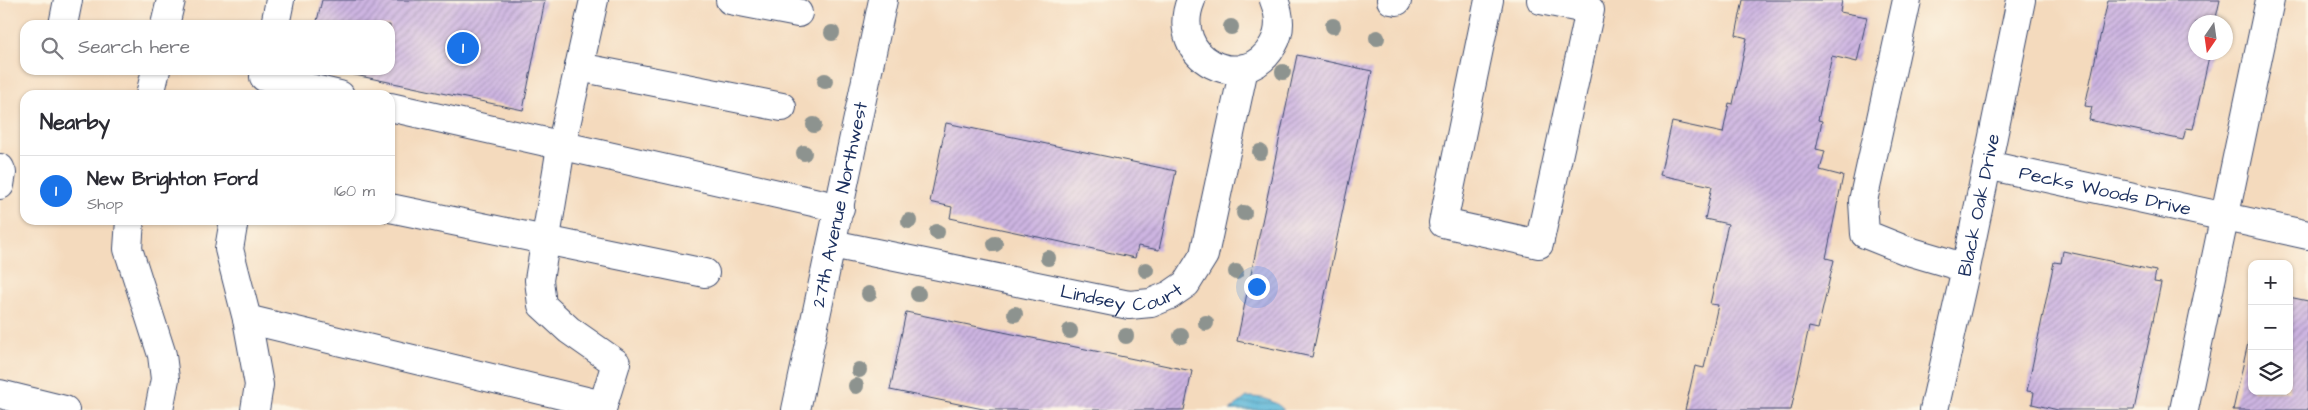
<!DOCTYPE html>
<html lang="en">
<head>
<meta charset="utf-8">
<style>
	body { margin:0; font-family:"Architects Daughter",sans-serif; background:#f2f2f3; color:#2b2b33 }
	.controls { position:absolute; right:15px; bottom:15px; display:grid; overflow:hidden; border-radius:10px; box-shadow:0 1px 4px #0004 }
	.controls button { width:45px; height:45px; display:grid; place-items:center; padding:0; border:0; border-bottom:1px solid #e1e1e2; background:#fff; color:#2b2b33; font:25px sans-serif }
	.compass { position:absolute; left:2188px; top:15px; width:45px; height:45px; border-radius:50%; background:#fff; box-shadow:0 1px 4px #0004; rotate:193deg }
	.you { position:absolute; left:1256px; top:286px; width:18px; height:18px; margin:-12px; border:4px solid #fff; border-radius:50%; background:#1a73e8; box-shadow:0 0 0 8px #1a73e833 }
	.badge { display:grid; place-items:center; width:32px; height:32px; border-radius:50%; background:#1a73e8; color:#fff; font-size:16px; font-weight:700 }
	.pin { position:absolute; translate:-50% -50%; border:2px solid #fff; box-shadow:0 1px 5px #0006 }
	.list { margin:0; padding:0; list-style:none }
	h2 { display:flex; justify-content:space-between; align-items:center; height:65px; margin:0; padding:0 20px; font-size:21px }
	h2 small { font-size:16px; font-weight:400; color:#7c7c81 }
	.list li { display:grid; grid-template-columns:32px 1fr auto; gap:15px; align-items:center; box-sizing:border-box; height:70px; padding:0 20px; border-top:1px solid #e1e1e2 }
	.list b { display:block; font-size:19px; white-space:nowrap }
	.list p { margin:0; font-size:16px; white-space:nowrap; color:#7c7c81 }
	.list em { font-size:16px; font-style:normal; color:#7c7c81 }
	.icon { flex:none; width:28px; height:28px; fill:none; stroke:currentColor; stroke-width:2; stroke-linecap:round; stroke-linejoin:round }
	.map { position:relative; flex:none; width:2308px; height:410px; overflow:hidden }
	.search { position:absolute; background:#fff; box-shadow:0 1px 4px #0004; left:20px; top:20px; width:375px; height:55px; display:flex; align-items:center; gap:12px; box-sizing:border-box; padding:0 18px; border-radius:15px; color:#7c7c81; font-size:19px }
	.panel { position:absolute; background:#fff; box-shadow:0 1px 4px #0004; left:20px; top:90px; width:375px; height:135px; border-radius:15px }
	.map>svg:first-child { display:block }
	.water { fill:url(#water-rules); stroke:#3b739c }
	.building { fill:url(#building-hatch) }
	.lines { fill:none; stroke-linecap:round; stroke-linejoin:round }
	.minor-casing { stroke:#3c496c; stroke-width:30 }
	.minor { stroke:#fff; stroke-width:28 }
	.tree { fill:#8d938f }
	.labels { text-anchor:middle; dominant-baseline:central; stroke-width:4; stroke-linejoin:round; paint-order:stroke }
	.street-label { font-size:19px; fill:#1b2f5e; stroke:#fcf5e5 }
</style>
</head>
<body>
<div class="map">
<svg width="2308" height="410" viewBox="0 0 2308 410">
	<defs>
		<pattern id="water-rules" width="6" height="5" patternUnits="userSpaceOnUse" patternTransform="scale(1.25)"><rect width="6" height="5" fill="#5bb7d9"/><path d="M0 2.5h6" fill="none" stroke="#4a95b3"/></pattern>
		<pattern id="building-hatch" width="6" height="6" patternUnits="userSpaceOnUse" patternTransform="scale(1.25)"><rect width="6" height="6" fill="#ceb5e2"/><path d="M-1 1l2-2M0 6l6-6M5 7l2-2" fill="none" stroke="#a694ba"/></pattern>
	</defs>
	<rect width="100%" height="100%" fill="#fcf5e5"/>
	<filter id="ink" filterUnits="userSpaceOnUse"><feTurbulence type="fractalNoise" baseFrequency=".02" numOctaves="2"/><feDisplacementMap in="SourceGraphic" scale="10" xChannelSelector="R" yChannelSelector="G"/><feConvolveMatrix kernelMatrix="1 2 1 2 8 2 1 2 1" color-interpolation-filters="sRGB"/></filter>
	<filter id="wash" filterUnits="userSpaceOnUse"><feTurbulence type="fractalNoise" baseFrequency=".0096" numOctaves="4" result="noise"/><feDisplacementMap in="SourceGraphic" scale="20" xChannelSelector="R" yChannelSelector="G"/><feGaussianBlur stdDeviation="1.12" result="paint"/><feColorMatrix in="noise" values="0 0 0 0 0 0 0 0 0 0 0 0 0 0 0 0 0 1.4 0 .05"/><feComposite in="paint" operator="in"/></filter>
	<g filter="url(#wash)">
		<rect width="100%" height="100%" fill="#f4dabd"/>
		<path class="water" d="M1247,397C1262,397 1273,399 1284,410H1230Z"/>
		<g id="blocks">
			<g class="building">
				<polygon points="322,0 545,0 523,110 331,70 390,70 390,25 316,25"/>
				<polygon points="1743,0 1842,0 1840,12 1867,17 1857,62 1832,56 1818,120 1822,121 1816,149 1825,151 1820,170 1843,176 1826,258 1834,260 1818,329 1809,327 1791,410 1685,410 1695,366 1704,368 1718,305 1710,304 1728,224 1705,219 1712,186 1660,175 1672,122 1723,133 1729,103 1733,104 1747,38 1736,35"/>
				<polygon points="2108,0 2220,0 2215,22 2196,22 2196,52 2210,52 2193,129 2186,128 2183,140 2089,120 2092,107 2085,106"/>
				<polygon points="1297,55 1372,71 1312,357 1237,341"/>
				<polygon points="946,123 1176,171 1159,250 1138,246 1135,258 950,218 952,207 930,202"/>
				<polygon points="2063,251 2156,271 2154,282 2161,283 2134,410 2058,410 2032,404 2034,392 2027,391 2054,262 2061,263"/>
				<polygon points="2289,297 2308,301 2308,410 2233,410 2252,325 2252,391 2289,391"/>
				<polygon points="906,312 1192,371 1184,410 988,410 890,390"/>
			</g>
		</g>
	</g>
	<g filter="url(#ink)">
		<use href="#blocks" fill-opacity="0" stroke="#3c496c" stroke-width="1"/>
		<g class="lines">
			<defs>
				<g id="minor">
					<polyline points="594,0 561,147 539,280 542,305 569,330 616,363 603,405"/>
					<polyline points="730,0 798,13"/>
					<path d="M1191,0C1167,59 1244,97 1273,45C1282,30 1280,15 1274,0"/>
					<polyline points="1391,0 1397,1"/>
					<polyline points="1489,0 1443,223 1539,244 1590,10 1541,0"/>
					<polyline points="1907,0 1863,201 1865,234 1905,250 1966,268"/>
					<polyline points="63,25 68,0"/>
					<polyline points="165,25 171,0"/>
					<polyline points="275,25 280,0"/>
					<polyline points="579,67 782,107"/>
					<polyline points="264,77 340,95"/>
					<polyline points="150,95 156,70"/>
					<polyline points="390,107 840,208"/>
					<path id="s1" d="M1987,165L2308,235"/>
					<polyline points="0,168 2,173 0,185"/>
					<polyline points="390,208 705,273"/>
					<polyline points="130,220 128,249 162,355 165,379 159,410"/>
					<polyline points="234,220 229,249 247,319 259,385 255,410"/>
					<path id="s2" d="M832,244L1129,305L1151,303L1170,295L1186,284L1204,255L1244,68"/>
					<polyline points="247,319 603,405 602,410"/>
					<polyline points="0,394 65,410"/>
					<path id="s3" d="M796,410L883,0"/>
					<path id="s4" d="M1934,410L1966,268L2021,0"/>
					<polyline points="2184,410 2270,0"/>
				</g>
			</defs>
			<use href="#minor" class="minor-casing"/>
			<use href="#minor" class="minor"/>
		</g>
		<g class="tree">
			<circle cx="1333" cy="26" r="8"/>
			<circle cx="1231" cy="27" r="8"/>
			<circle cx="832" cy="33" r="8"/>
			<circle cx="1377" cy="38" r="8"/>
			<circle cx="1283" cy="72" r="8"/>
			<circle cx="825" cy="81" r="8"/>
			<circle cx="814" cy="125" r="8"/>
			<circle cx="1260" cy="152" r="8"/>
			<circle cx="804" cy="153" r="8"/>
			<circle cx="1244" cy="213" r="8"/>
			<circle cx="909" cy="221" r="8"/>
			<circle cx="937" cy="232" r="8"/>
			<circle cx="995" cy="244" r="8"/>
			<circle cx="1048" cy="258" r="8"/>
			<circle cx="1146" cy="270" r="8"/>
			<circle cx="1236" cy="272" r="8"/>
			<circle cx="869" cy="294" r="8"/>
			<circle cx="918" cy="294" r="8"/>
			<circle cx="1015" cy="314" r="8"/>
			<circle cx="1206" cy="323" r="8"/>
			<circle cx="1070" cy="331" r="8"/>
			<circle cx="1126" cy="336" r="8"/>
			<circle cx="1181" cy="336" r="8"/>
			<circle cx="859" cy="370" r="8"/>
			<circle cx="856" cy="386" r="8"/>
		</g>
	</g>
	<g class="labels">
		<g class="street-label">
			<text stroke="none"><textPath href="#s1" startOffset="121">Pecks Woods Drive</textPath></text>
			<text stroke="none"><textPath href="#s3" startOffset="210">27th Avenue Northwest</textPath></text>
			<text stroke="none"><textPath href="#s4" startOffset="210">Black Oak Drive</textPath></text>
			<text stroke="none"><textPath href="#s2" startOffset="296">Lindsey Court</textPath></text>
		</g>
	</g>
</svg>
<div class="controls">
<button>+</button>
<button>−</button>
<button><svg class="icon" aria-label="layers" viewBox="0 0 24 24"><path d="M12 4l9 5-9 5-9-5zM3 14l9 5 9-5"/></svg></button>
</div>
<svg class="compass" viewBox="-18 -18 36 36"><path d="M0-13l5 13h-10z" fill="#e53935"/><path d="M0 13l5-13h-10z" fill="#7c7c81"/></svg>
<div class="you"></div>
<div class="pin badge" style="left:463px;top:48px">1</div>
<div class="search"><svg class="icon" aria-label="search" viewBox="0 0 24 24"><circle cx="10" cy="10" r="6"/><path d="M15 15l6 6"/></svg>Search here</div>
<section class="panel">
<h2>Nearby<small></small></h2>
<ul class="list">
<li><span class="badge">1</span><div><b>New Brighton Ford</b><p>Shop</p></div><em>160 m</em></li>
</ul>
</section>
</div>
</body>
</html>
